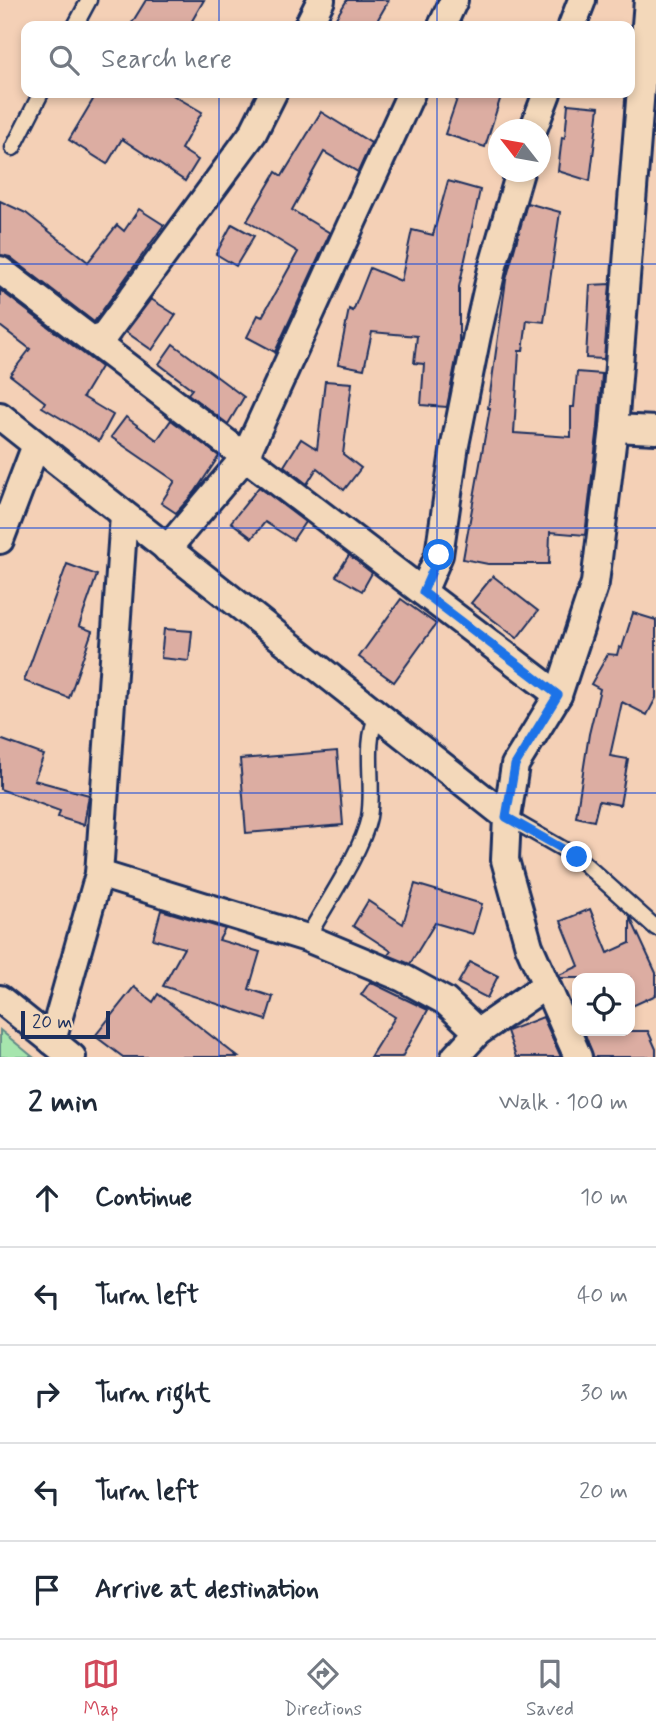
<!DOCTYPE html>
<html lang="en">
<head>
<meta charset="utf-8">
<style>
	body { margin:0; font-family:Mynerve,sans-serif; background:#f6f6f7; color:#1f2937 }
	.controls { position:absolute; right:21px; bottom:21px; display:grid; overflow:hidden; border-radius:14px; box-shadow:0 4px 10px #0003 }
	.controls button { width:63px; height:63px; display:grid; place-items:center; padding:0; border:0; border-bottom:2px solid #e0e1e3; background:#fff; color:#1f2937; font:35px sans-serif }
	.compass { position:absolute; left:488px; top:119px; width:63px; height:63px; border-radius:50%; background:#fff; box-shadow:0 4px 10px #0003; rotate:301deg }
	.scale { position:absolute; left:21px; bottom:18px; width:89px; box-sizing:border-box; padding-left:7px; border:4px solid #1b2f5e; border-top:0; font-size:19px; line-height:24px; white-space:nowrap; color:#1b2f5e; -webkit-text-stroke:5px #f3d8ba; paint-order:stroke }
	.stop { position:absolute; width:21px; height:21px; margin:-16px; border:5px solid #1a73e8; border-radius:50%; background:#fff }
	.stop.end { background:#1a73e8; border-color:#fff; box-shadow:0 2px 7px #0008 }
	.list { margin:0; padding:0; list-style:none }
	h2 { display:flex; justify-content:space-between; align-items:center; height:91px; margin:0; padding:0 28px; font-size:30px }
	h2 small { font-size:23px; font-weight:400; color:#747a83 }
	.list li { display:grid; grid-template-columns:46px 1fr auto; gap:21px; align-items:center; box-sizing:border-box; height:98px; padding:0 28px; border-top:2px solid #e0e1e3 }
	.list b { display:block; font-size:26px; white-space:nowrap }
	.list em { font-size:23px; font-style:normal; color:#747a83 }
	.icon { flex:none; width:38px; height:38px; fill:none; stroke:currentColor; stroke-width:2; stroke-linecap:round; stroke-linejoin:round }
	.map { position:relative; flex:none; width:656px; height:1057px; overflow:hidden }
	.search { position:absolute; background:#fff; box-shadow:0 4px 10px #0003; left:21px; right:21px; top:21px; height:77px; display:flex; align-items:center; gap:18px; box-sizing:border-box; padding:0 24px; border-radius:14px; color:#747a83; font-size:26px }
	.sheet { height:581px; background:#fff }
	nav { display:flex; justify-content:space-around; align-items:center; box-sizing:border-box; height:98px; border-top:2px solid #e0e1e3; background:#fff; font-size:19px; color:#747a83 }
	nav a { display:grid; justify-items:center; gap:4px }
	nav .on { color:#d1495b }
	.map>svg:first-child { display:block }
	.green { fill:#a6e5ad; stroke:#608a86; stroke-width:2 }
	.building { fill:#dcada2; stroke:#1b2f5e; stroke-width:2 }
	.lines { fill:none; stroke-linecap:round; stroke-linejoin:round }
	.lane-casing { stroke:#1b2f5e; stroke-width:19 }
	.street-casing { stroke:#1b2f5e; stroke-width:32 }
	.lane { stroke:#f3d8ba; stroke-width:14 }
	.street { stroke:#f3d8ba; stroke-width:26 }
	.route { stroke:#1a73e8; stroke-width:9 }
	.grid { fill:none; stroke:#1d4ed8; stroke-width:2; stroke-opacity:0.55 }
</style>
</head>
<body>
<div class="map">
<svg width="656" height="1057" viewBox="0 0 656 1057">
	<rect width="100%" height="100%" fill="#f4d0b6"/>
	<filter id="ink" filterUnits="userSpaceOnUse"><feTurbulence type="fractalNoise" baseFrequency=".0143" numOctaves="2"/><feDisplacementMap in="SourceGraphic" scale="14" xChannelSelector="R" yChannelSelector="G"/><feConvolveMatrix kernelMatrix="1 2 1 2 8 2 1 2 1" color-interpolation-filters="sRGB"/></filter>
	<g filter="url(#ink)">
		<polygon class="green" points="0,1030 33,1057 0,1057"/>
		<g class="building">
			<polygon points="146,0 204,0 189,26 130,26"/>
			<polygon points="347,0 389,0 374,26 331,26"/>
			<polygon points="97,93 169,93 202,112 181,149 198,160 185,181 122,139 107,164 69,140"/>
			<polygon points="459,93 502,93 485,147 445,134"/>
			<polygon points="568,104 599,107 590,181 558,171 562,137 565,138"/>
			<polygon points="321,112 371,143 358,172 324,152 292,210 330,233 275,352 247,337 258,315 262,317 298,252 247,221 276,172 282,176"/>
			<polygon points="448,181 480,190 459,287 459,344 447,407 421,405 424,364 414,363 417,336 372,332 364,369 338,364 349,309 353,311 370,268 401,281 412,230 433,235"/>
			<polygon points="0,201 26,213 88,262 117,225 124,231 139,209 164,225 94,322 10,257 0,255"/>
			<polygon points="527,203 560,212 544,322 527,320 523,351 519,351 514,433 571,437 571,407 574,407 577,372 602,374 598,426 585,535 550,532 549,564 488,564 463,559 490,408 488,408 506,280"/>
			<polygon points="232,224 254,236 236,266 216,254"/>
			<polygon points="610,284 604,359 586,358 590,285"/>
			<polygon points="0,290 101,367 83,397 113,415 99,441 42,407 45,402 10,375 30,349 0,326"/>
			<polygon points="151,299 176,315 152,350 126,332"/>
			<polygon points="173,344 244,397 228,424 188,394 192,389 159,364"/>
			<polygon points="325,381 352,383 343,454 361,468 344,490 317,468 307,484 284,466 301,439 317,449"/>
			<polygon points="126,417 157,440 171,420 219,456 195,492 176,513 161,503 175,481 111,437"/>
			<polygon points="259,487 305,522 293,540 265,522 252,538 231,522"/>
			<polygon points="349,555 372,573 362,591 336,576"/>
			<polygon points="67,564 97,575 79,626 92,631 69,698 24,681"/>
			<polygon points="493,576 538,611 517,638 471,603"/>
			<polygon points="401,599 436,624 394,682 359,657"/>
			<polygon points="633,613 656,620 656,698 647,715 622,702 610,756 628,759 620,805 599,801 594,821 576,817 589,734 600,689 591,684 608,654 617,655 619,647 622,648"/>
			<polygon points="164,629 192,631 189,661 161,658"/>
			<polygon points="0,739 44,755 34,780 89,795 84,825 58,817 60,811 0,789"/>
			<polygon points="337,751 343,825 246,833 240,759"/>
			<polygon points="415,884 482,904 473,934 435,923 410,964 388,955 391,951 353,926 368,901 403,924"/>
			<polygon points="590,909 608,953 630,943 630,917 631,919 656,973 656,995 630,1007 630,978 560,978 559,975 579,966 561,921"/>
			<polygon points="161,910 225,929 219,940 260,952 249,989 273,997 266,1020 163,986 184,948 153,939"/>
			<polygon points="470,962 498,976 487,998 458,983"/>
			<polygon points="370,982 428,1010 402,1057 370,1057 395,1017 361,995"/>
			<polygon points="134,987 153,1002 158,994 238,1057 123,1057 95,1036"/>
			<polygon points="543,1017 561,1057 516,1057 507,1031"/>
			<polygon points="584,1031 648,1031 656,1049 656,1057 593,1057"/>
		</g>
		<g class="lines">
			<defs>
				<g id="lane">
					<polyline points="75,26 89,0"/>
					<polyline points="13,148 41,93"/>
					<polyline points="507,817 577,857 656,928"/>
					<path d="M307,938C325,905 362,852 369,817C375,783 363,747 377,715"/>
				</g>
				<g id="street">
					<polyline points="308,26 321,0"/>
					<polyline points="442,26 454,0"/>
					<polyline points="572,26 582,0"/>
					<polyline points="533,130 547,93"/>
					<polyline points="0,270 558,695"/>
					<polyline points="98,344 253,133 273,93"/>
					<polyline points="0,416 507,817"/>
					<polyline points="614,428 656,430"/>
					<polyline points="0,540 36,445"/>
					<polyline points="167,549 245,457 411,93"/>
					<polyline points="423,592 439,555 455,445 477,335 492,269 520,172"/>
					<polyline points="99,874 307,938 403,978 445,1001 478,1032"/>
					<polyline points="0,999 72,1057"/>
					<polyline points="52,1041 99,874 124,515"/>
					<polyline points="455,1057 478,1032 546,985"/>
					<polyline points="578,1057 529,946 505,860 507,817 515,765 558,695 595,583 614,428 648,0"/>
				</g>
			</defs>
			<use href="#lane" class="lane-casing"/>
			<use href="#street" class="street-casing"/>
			<use href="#lane" class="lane"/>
			<use href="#street" class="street"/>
		</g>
	</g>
	<g class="lines" filter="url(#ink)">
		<polyline class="route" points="439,555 423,592 558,695 515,765 506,817 577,857"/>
	</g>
	<path class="grid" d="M219,0V26M437,0V26M219,93V1057M437,93V1057M0,264H656M0,528H656M0,793H656"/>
</svg>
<div class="controls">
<button><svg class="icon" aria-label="locate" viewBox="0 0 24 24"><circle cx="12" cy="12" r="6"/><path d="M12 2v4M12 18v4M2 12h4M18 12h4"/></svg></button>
</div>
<svg class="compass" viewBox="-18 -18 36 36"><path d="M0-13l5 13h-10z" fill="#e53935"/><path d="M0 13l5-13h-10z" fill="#747a83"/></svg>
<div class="scale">20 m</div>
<div class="stop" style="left:439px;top:555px"></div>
<div class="stop end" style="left:577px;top:857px"></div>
<div class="search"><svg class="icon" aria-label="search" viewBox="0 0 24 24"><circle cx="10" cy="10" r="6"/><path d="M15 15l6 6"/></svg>Search here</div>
</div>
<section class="sheet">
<h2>2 min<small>Walk · 100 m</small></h2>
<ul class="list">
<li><svg class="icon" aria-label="ahead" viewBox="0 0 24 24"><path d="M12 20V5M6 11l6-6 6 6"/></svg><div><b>Continue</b></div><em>10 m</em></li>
<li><svg class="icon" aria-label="left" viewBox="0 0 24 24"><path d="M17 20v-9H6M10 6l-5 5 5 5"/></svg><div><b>Turn left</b></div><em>40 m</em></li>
<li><svg class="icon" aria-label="right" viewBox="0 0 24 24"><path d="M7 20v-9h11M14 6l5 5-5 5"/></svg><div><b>Turn right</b></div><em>30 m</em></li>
<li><svg class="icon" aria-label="left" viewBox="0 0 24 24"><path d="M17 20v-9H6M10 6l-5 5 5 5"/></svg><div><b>Turn left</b></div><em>20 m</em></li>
<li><svg class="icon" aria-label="arrive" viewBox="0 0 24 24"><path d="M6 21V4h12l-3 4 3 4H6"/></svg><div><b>Arrive at destination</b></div></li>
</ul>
</section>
<nav>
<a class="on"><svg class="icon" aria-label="map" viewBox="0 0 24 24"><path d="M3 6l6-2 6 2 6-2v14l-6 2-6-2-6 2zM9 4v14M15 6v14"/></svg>Map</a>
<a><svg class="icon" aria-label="directions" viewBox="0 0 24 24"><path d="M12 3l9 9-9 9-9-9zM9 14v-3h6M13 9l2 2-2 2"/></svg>Directions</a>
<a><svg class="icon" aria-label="saved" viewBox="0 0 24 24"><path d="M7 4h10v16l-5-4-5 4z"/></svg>Saved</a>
</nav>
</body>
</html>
